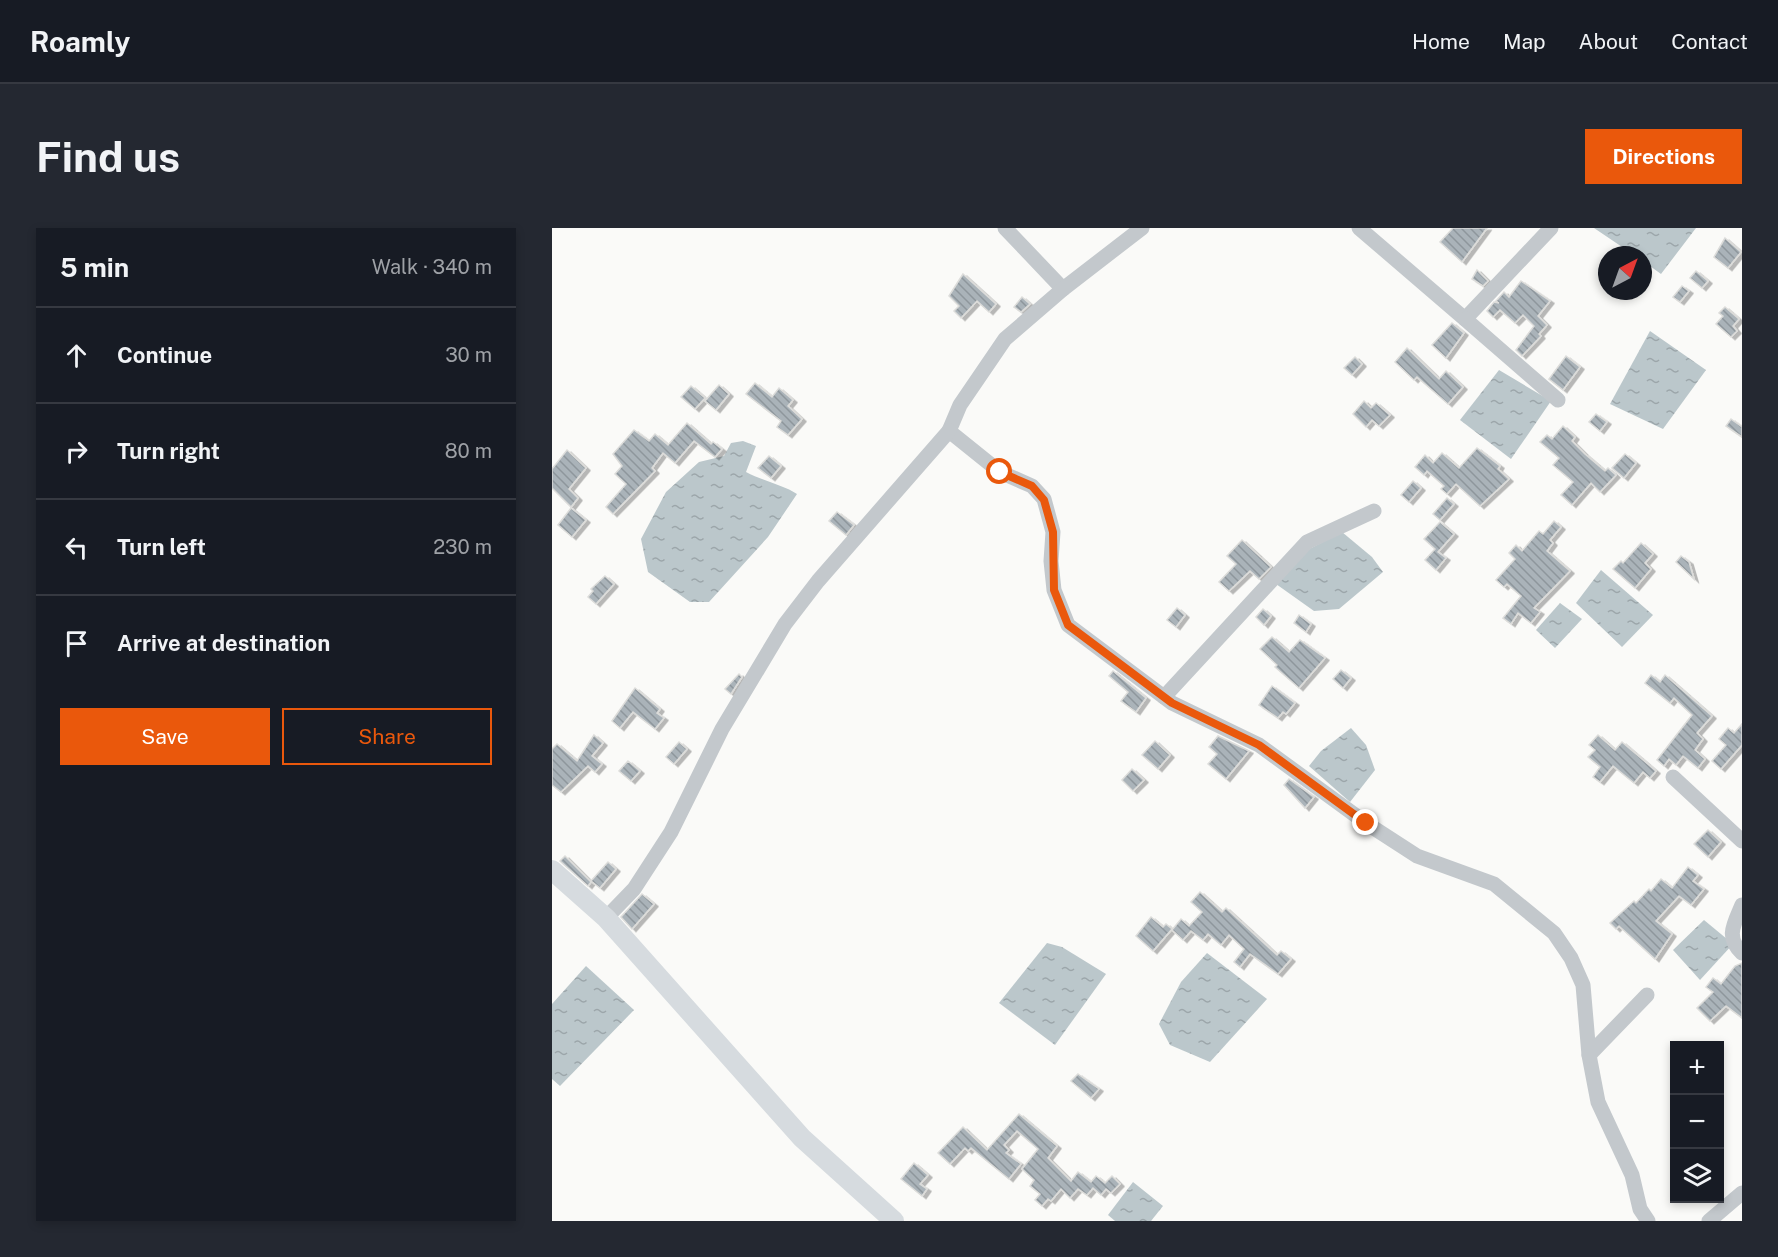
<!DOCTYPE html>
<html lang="en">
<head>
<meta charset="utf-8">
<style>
	body { margin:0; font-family:"Public Sans",sans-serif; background:#242831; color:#f1f3f6 }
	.controls { position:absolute; right:18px; bottom:18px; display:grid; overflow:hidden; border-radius:0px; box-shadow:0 3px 9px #0003 }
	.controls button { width:54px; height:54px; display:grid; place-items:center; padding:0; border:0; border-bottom:2px solid #363941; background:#171b24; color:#f1f3f6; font:30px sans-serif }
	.compass { position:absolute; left:1046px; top:18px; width:54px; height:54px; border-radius:50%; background:#171b24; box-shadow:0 3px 9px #0003; rotate:41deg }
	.stop { position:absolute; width:18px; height:18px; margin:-14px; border:4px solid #ea580c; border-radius:50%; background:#fff }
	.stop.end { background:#ea580c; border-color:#fff; box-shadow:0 2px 6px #0008 }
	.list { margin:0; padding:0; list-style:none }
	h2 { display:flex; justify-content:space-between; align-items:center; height:78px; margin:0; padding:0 24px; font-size:26px }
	h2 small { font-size:20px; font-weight:400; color:#9ea1a6 }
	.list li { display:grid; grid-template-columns:39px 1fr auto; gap:18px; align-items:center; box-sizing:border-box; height:96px; padding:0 24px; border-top:2px solid #363941 }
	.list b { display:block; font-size:22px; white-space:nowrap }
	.list em { font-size:20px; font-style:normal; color:#9ea1a6 }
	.actions { display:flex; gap:12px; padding:18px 24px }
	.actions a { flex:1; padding:14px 0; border:2px solid #ea580c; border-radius:0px; text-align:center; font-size:21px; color:#ea580c }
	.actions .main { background:#ea580c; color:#fff }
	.icon { flex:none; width:33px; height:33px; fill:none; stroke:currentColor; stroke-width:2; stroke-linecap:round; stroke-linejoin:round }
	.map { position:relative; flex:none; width:1190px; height:993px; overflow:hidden; border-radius:0px }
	header { display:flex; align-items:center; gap:36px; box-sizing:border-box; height:84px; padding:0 30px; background:#171b24; border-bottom:2px solid #363941 }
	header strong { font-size:28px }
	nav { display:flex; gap:33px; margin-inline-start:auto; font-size:21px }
	.intro { display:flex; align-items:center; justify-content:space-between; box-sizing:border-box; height:144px; padding:0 36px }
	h1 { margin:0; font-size:42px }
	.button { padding:15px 27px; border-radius:0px; background:#ea580c; color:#fff; font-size:21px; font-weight:700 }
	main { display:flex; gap:36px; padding:0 36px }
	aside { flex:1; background:#171b24; border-radius:0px; box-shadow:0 3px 9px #0003 }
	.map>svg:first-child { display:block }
	.water { fill:url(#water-ripples) }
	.building { fill:url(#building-back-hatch); stroke:#dcdcda; stroke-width:1.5; filter:url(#shadow) }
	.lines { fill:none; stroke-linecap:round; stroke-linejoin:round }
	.minor { stroke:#c3c8cc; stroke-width:15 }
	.major { stroke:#d6dbdf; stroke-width:20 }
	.route { stroke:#ea580c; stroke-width:8 }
</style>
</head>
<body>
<header>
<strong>Roamly</strong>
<nav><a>Home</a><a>Map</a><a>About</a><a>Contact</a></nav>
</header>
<div class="intro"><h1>Find us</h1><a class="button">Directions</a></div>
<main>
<aside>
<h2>5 min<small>Walk · 340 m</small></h2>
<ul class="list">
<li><svg class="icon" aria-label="ahead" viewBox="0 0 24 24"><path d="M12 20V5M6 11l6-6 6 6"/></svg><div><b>Continue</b></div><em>30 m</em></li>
<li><svg class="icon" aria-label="right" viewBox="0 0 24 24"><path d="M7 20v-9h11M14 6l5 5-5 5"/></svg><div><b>Turn right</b></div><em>80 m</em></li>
<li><svg class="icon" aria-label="left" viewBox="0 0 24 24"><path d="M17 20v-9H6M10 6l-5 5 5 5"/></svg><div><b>Turn left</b></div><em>230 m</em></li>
<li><svg class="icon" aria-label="arrive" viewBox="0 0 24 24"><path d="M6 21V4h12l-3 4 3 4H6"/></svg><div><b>Arrive at destination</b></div></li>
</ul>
<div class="actions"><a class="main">Save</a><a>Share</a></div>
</aside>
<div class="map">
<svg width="1190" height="993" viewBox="0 0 1190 993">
	<defs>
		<pattern id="water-ripples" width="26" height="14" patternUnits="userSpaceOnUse" patternTransform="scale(1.5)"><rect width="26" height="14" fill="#bbc7cb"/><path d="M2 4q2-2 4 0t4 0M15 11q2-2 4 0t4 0" fill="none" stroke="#9ca6aa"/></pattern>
		<pattern id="building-back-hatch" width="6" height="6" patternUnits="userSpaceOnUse" patternTransform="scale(1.5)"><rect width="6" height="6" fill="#aab3b9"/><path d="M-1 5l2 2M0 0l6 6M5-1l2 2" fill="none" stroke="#8e969c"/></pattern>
		<filter id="shadow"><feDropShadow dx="4" dy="2.5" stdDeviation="0" flood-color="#0004"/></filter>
	</defs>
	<rect width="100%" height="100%" fill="#fafaf8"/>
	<g class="water">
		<polygon points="1042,0 1144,0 1109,46 1091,33 1091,27 1082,27"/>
		<polygon points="1098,103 1154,142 1111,201 1058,176"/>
		<polygon points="947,142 999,173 959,231 908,192"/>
		<path d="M191,213L204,218L194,244C211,253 231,257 245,266L216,309L157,374H138L96,344L89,311L114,264L147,234L172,228L179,215Z"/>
		<polygon points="790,304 820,329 831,344 787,381 762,383 724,356 742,329"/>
		<polygon points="1049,342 1101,387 1070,419 1024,375"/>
		<polygon points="1008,375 1030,391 1003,420 984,402"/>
		<polygon points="799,500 814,517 823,542 798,574 757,538 769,523"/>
		<polygon points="1152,692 1181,716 1148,752 1121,722"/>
		<polygon points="495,715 510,719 554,746 503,817 447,775"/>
		<polygon points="655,725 715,771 658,834 618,817 607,796 629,754"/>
		<polygon points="34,738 82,782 8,858 0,851 0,776"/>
		<polygon points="581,954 611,978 599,993 563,993 556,987"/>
	</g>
	<g class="building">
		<polygon points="901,0 935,0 910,34 888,14"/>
		<polygon points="1173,10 1189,24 1176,40 1162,29"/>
		<polygon points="925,42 936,53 931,58 920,51"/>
		<polygon points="1144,43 1156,53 1150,60 1138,50"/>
		<polygon points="411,46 444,76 437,84 425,73 409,90 402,83 407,78 397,68"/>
		<polygon points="969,53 998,73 986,88 995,97 987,106 989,108 970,128 964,122 982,98 971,87 963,95 948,82 941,89 935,83 942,74 947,75 944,73 952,64 957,69"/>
		<polygon points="1130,58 1137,63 1128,74 1121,69"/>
		<polygon points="470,69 478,76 469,84 462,79"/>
		<polygon points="1173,79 1187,91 1181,98 1185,103 1179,109 1164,96 1171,88 1167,85"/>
		<polygon points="900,95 912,105 894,130 880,117"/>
		<polygon points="855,120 887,151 894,143 911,159 896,176 865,149 862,152 843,134"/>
		<polygon points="1014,128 1028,139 1011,162 997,151"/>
		<polygon points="803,129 810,136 800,147 792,140"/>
		<polygon points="203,155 220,169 227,160 241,172 236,178 250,191 236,207 225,199 229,193 194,166"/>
		<polygon points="167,157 177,166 164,182 153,173"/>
		<polygon points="139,158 153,170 143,181 129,169"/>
		<polygon points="812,173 819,180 824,175 838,187 827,198 820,192 814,199 801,186"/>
		<polygon points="1044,186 1055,194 1048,203 1037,194"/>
		<polygon points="1179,191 1190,199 1190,209 1174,198"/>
		<polygon points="135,195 159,216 161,214 170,221 163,229 142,213 123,235 111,225 100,240 103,243 61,286 54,279 74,256 63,246 70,238 61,226 82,202 97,213 103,206 116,217"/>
		<polygon points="1011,198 1023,209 1020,213 1033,226 1053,243 1056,240 1064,247 1048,264 1039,255 1020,277 1009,267 1021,254 1001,237 1007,230 988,214 995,207 1000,211"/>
		<polygon points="925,220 948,238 946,241 957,251 928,278 904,256 895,266 889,261 892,258 875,243 872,247 863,239 873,227 881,235 890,225 907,240"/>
		<polygon points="15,222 34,240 17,261 26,270 19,279 0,260 0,241"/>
		<polygon points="1073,226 1084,235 1072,250 1060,240"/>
		<polygon points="217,228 229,238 219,250 206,240"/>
		<polygon points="861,253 869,260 857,274 849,267"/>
		<polygon points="895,270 902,276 888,292 881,286"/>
		<polygon points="19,280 34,292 20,309 6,297"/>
		<polygon points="285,284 302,297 294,307 277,293"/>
		<polygon points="1002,293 1009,299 998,312 1001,315 995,323 1018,343 982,380 988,384 979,395 966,385 959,396 951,390 969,368 955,356 952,359 944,352 963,331 957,325 964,317 970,323 987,303 991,306"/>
		<polygon points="888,294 902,306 886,324 894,330 884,342 873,332 883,321 872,311"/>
		<polygon points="690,312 719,339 707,351 698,343 677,363 667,354 684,336 675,328"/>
		<polygon points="1089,315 1101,326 1093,335 1099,341 1083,360 1061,341 1069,333 1071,335"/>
		<polygon points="1129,328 1137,334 1142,351 1124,334"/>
		<polygon points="53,348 62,356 44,376 36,369 41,363 39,361"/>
		<polygon points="625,380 633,387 624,399 615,392"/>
		<polygon points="711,381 719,388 712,397 704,389"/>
		<polygon points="747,387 759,396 754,404 742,395"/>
		<polygon points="720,409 737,424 748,412 773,430 747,460 723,439 725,437 708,421"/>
		<polygon points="789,442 799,450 791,460 781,451"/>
		<polygon points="561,443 594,470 584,484 569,473 576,464 557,448"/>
		<polygon points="187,446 190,449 179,466 173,461"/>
		<polygon points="1099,447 1108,454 1113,447 1160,488 1145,505 1151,511 1143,522 1153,531 1146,540 1131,528 1124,537 1117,531 1112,538 1105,532 1140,487 1122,470 1118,475 1093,455"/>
		<polygon points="720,458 743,475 734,486 731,484 726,490 707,477"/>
		<polygon points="83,460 108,481 105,485 112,490 103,501 81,484 68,500 60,493"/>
		<polygon points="1190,496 1190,517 1169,541 1160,533 1174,517 1167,511 1176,500 1182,505"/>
		<polygon points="42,507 51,515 40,528 50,536 43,544 36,538 9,564 0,557 0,521 5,516 25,533"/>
		<polygon points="1046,507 1063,522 1070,514 1104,543 1098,550 1091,544 1082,555 1061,538 1048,554 1041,549 1048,539 1036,529 1043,522 1037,517"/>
		<polygon points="666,508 697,523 674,551 656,536 665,526 657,519"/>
		<polygon points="603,513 618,527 606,541 590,527"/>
		<polygon points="127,514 135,521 122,536 114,529"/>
		<polygon points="76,533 88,543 79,553 67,543"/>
		<polygon points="580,541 592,552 581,563 570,552"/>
		<polygon points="737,551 762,569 753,580 732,557"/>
		<polygon points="1156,602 1169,614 1156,629 1142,616"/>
		<polygon points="13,628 39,654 36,658 8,633"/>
		<polygon points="56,634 64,641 48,660 39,653"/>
		<polygon points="1136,639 1146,647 1141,653 1152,661 1139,677 1127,668 1104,693 1120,706 1103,731 1067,698 1064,701 1058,695 1082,673 1084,675 1097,661 1099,663 1109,651 1120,660"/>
		<polygon points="648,664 670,684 674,680 725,727 729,723 739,731 726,746 698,726 688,739 682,734 692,721 677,707 669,717 656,706 651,712 639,703 631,712 620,702 629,691 637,698 650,684 639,674"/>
		<polygon points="90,666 102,676 80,701 69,689"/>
		<polygon points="599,689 611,699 614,696 620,701 601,723 584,708"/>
		<polygon points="1190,735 1190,790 1174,778 1158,793 1145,780 1161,764 1154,759 1161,750 1169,756 1183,738"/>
		<polygon points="526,846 547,861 539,870 519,853"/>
		<polygon points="467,886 505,918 496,930 519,953 526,944 539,954 544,948 553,955 560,948 568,956 559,965 554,961 549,967 541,960 535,967 526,961 518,970 509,961 499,973 496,971 490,978 483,972 488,966 478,958 482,952 470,941 486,921 465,903 452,917 457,922 454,925 469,936 457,951 419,920 416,923 413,920 398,936 386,925 411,899 435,922"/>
		<polygon points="362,935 376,947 368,956 375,961 370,968 349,951"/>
	</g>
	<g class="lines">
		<g class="minor">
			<polyline points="453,0 511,61"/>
			<polyline points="590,0 511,61 453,111 408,177 397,203 448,244 480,258 492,271 501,304 499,333 502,362 516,397 620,475 707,517 814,595 865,628 942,656 1002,705 1019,730 1031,757 1037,827 1046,874 1080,947 1088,981 1096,993"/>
			<polyline points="807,0 913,91 999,0"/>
			<polyline points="913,91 1006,172"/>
			<polyline points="612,469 755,314 822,283"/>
			<polyline points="1121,549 1190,613"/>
			<path d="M1190,677C1182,696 1173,709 1190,725"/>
			<polyline points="54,690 82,661 119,604 170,501 233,396 266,353 397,203"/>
			<polyline points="1037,827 1095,767"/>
			<polyline points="1157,993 1190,965"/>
		</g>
		<polyline class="major" points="0,642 54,690 250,910 342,993"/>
	</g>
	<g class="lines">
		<polyline class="route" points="448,244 480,258 492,272 501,304 502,362 516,397 620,475 707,517 814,595"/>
	</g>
</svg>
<div class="controls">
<button>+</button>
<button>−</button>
<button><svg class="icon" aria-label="layers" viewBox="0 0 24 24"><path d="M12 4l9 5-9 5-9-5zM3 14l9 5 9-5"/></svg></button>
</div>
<svg class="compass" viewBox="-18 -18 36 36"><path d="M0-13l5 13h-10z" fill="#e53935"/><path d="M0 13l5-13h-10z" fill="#9ea1a6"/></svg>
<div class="stop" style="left:448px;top:244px"></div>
<div class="stop end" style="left:814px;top:595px"></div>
</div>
</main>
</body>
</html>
